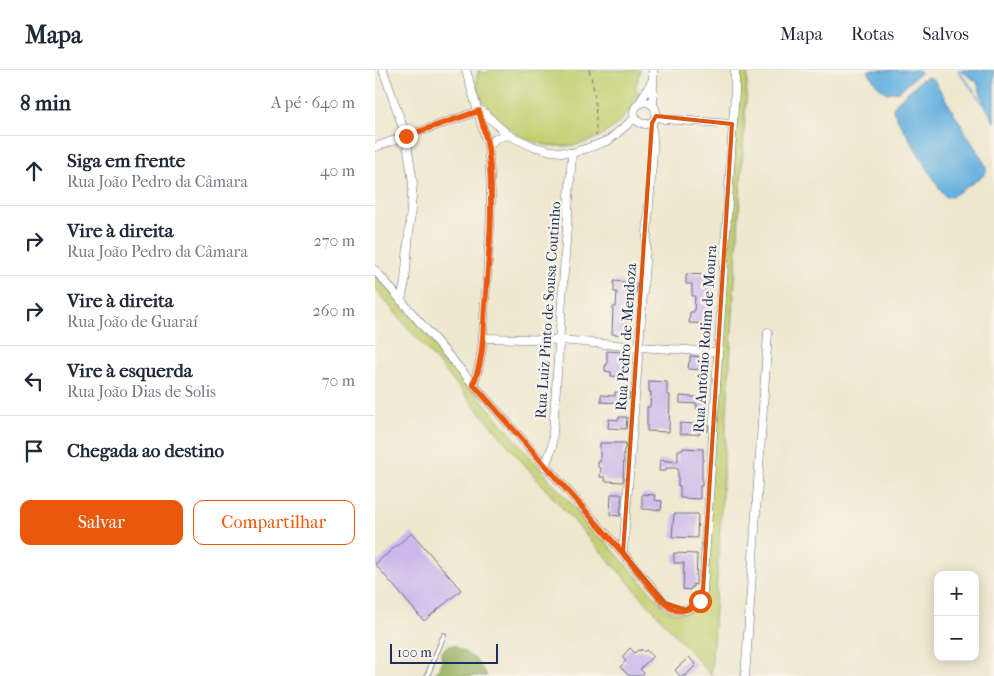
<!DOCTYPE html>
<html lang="pt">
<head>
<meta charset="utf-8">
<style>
	body { margin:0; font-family:"IM FELL French Canon",serif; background:#f2f2f3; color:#1f2937 }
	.controls { position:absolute; right:15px; bottom:15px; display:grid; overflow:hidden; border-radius:10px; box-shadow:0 2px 12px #0003 }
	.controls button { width:45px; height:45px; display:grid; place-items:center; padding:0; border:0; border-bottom:1px solid #e0e1e3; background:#fff; color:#1f2937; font:25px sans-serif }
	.scale { position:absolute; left:15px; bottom:12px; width:108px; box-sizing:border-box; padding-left:5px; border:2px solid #1b2f5e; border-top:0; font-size:14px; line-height:18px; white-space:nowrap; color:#1b2f5e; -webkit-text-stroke:4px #f7f3e8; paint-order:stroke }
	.stop { position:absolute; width:15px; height:15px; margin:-11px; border:4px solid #ea580c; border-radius:50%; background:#fff }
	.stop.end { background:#ea580c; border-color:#fff; box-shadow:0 1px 5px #0008 }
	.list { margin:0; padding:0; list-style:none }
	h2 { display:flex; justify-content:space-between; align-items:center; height:65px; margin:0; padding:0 20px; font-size:21px }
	h2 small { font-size:16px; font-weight:400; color:#747a83 }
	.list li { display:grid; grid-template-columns:32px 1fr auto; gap:15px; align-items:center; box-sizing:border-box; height:70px; padding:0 20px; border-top:1px solid #e0e1e3 }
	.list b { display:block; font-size:19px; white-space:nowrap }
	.list p { margin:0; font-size:16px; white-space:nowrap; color:#747a83 }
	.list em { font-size:16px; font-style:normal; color:#747a83 }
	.actions { display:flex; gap:10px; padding:15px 20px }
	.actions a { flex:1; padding:11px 0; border:1px solid #ea580c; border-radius:10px; text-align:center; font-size:18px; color:#ea580c }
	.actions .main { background:#ea580c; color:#fff }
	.icon { flex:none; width:28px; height:28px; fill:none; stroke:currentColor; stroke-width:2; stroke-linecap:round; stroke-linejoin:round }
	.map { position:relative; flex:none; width:619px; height:606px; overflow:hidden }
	header { display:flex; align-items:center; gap:30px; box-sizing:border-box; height:70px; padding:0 25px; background:#fff; border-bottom:1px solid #e0e1e3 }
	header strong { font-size:24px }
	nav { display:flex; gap:28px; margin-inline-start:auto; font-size:18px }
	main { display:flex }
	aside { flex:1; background:#fff }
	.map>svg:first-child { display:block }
	.green { fill:#c2cf70; stroke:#6e7f67 }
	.forest { fill:#99b262; stroke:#5a7060 }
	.water { fill:#66b1df; stroke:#40709e }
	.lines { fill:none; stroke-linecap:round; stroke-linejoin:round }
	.stream { stroke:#66b1df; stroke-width:2 }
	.building { fill:#cdb8eb }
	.lane-casing { stroke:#656f85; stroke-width:5.5 }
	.street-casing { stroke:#656f85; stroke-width:9 }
	.path { stroke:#656f85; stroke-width:1; stroke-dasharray:4 4; stroke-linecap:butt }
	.lane { stroke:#fff; stroke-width:4 }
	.street { stroke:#fff; stroke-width:8 }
	.route { stroke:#ea580c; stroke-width:6 }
	.marked { fill:none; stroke:#de5710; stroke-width:4; stroke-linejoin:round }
	.labels { text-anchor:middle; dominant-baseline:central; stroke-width:5; stroke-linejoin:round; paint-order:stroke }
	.street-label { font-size:15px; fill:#1b2f5e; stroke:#f7f3e8 }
</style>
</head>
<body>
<header>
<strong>Mapa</strong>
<nav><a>Mapa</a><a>Rotas</a><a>Salvos</a></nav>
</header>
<main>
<aside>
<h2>8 min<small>A pé · 640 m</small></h2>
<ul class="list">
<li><svg class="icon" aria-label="ahead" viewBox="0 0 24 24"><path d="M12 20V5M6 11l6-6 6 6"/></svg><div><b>Siga em frente</b><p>Rua João Pedro da Câmara</p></div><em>40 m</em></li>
<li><svg class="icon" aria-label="right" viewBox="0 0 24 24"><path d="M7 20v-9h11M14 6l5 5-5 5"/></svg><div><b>Vire à direita</b><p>Rua João Pedro da Câmara</p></div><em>270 m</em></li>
<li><svg class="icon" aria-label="right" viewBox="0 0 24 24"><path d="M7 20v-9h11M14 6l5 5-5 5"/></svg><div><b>Vire à direita</b><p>Rua João de Guaraí</p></div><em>260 m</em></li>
<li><svg class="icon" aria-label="left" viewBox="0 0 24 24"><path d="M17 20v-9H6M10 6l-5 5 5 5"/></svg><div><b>Vire à esquerda</b><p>Rua João Dias de Solis</p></div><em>70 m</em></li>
<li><svg class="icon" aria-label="arrive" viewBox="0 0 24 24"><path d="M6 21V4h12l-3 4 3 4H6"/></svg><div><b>Chegada ao destino</b></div></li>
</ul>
<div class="actions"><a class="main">Salvar</a><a>Compartilhar</a></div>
</aside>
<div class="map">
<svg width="619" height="606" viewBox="0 0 619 606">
	<rect width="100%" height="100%" fill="#f7f3e8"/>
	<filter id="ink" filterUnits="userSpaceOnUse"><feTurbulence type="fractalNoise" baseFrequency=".02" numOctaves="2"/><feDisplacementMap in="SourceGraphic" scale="10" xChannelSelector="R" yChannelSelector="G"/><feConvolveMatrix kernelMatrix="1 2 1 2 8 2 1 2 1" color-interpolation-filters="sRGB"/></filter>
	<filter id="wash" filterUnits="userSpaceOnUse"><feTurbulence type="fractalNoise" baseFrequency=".0096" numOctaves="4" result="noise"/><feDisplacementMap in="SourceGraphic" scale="20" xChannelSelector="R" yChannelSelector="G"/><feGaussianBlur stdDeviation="1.12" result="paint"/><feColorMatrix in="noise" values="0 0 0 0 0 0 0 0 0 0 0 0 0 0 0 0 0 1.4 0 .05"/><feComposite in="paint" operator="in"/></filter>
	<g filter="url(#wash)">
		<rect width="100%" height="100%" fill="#efe7ce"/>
		<g class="green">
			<path d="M104,0H105L108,4L116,0H265L260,19L265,22C235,87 157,95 113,38C104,26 98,15 104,0Z"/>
			<path d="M364,0H373L372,14L336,605L166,414L0,219V204L175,410L290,538C305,547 312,542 326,534Z"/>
		</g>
		<polygon class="forest" points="79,575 100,589 112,606 59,606 67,593 66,584 71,577"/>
		<g class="water">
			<polygon points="492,0 545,0 545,3 524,21 511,23 502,15"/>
			<polygon points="585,0 619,0 619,52 610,35 602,12"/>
			<polygon points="553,7 559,10 611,96 611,102 608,106 578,126 571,127 568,124 519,43 518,38 521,33 546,10"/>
		</g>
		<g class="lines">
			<polyline class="stream" points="583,0 613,40"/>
		</g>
		<g id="blocks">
			<g class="building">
				<polygon points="333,203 339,204 338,216 336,215 335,227 331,226 331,243 336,243 335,254 314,253 315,242 319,242 320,226 317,226 317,214 311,214 311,204 333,205"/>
				<polygon points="239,211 262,213 261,223 259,223 256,260 253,259 253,265 237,264 238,237 241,237 242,222 239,222"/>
				<polygon points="232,281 250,282 250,284 252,284 252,287 254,287 254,293 251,293 251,307 236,306 236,302 230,301 230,295 232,295"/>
				<polygon points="315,286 328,287 331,290 333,290 333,300 313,299 314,292 315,291"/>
				<polygon points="274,311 292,312 292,325 295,325 294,362 272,361 272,337 275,337 276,322 274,322"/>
				<polygon points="240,322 255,323 254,329 250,328 249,333 226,332 226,325 240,326"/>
				<polygon points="305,326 332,328 331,340 322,340 322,334 305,333"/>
				<polygon points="244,347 252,347 251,359 233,358 234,349 244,350"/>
				<polygon points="305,353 333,355 333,361 325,361 325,364 305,364"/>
				<polygon points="225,373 251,373 250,379 249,379 248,412 230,411 230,407 225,407 226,398 223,397 223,392 225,392"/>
				<polygon points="308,378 328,379 328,391 327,391 327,416 325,416 325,429 305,428 305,416 303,416 303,398 291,398 291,401 284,401 285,390 303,392 303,380 308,380"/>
				<polygon points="236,424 247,424 245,446 235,445"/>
				<polygon points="267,424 280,425 279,430 287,431 286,440 267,439"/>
				<polygon points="299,444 323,444 322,468 297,467"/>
				<polygon points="37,463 86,520 49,551 0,494"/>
				<polygon points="299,483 322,484 321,515 318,514 318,518 316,517 315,520 308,519 309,493 299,493"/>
				<polygon points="255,578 260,583 263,580 265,581 266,579 269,582 271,580 278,586 265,599 269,603 266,606 254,606 245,597 251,591 247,587"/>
				<polygon points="314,587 321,595 310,606 305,606 300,600"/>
			</g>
		</g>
	</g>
	<g filter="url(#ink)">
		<use href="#blocks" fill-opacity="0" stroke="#656f85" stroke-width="1"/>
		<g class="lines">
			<defs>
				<polyline id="lane" points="52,606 69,565"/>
				<g id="street">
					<polyline points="8,0 31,66 38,113 30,212 26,230"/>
					<path d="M91,0L113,77C115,92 115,107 116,123C116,159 113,195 110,231C108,258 109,289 98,314"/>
					<polyline points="278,0 278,35"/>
					<circle cx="270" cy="43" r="11"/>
					<polyline points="264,34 277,11"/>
					<polyline points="281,46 289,49 357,54"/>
					<polyline points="0,77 104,41 108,42 133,65 157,76 176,81 197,83 219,76 234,70 260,48"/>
					<polyline points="113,77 121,68 133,65"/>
					<polyline points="0,200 98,314 248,483 290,533 298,539 311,540 318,537 325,531 328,521 360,22 360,0"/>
					<polyline points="108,268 185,270 264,277 343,282"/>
					<polyline points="170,397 177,377 197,83"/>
					<polyline points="248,483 264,277 278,80 278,69 277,53"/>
					<polyline points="370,606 372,579 393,262"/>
				</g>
			</defs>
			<use href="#lane" class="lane-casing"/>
			<use href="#street" class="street-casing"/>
			<path class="path" d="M214,0C221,20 221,45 221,66"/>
			<use href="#lane" class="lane"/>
			<use href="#street" class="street"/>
		</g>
	</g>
	<g class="lines" filter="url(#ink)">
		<path class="route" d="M31,66L104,41C108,56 113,71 114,86C119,135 114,186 110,235C108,261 109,290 98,314C147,370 198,426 247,482C258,494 286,534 298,539C308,543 318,538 325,531"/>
	</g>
	<path class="marked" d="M281,46L357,54L328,521L325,531L311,540L290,533L248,483L277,53Z"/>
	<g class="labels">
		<g class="street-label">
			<text transform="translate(173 240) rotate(-86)">Rua Luiz Pinto de Sousa Coutinho</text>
			<text transform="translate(251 267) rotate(-86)">Rua Pedro de Mendoza</text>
			<text transform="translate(330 269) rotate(-86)">Rua Antônio Rolim de Moura</text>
		</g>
	</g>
</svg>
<div class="controls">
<button>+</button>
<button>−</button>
</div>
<div class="scale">100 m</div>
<div class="stop" style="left:325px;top:531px"></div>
<div class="stop end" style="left:31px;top:66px"></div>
</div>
</main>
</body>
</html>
